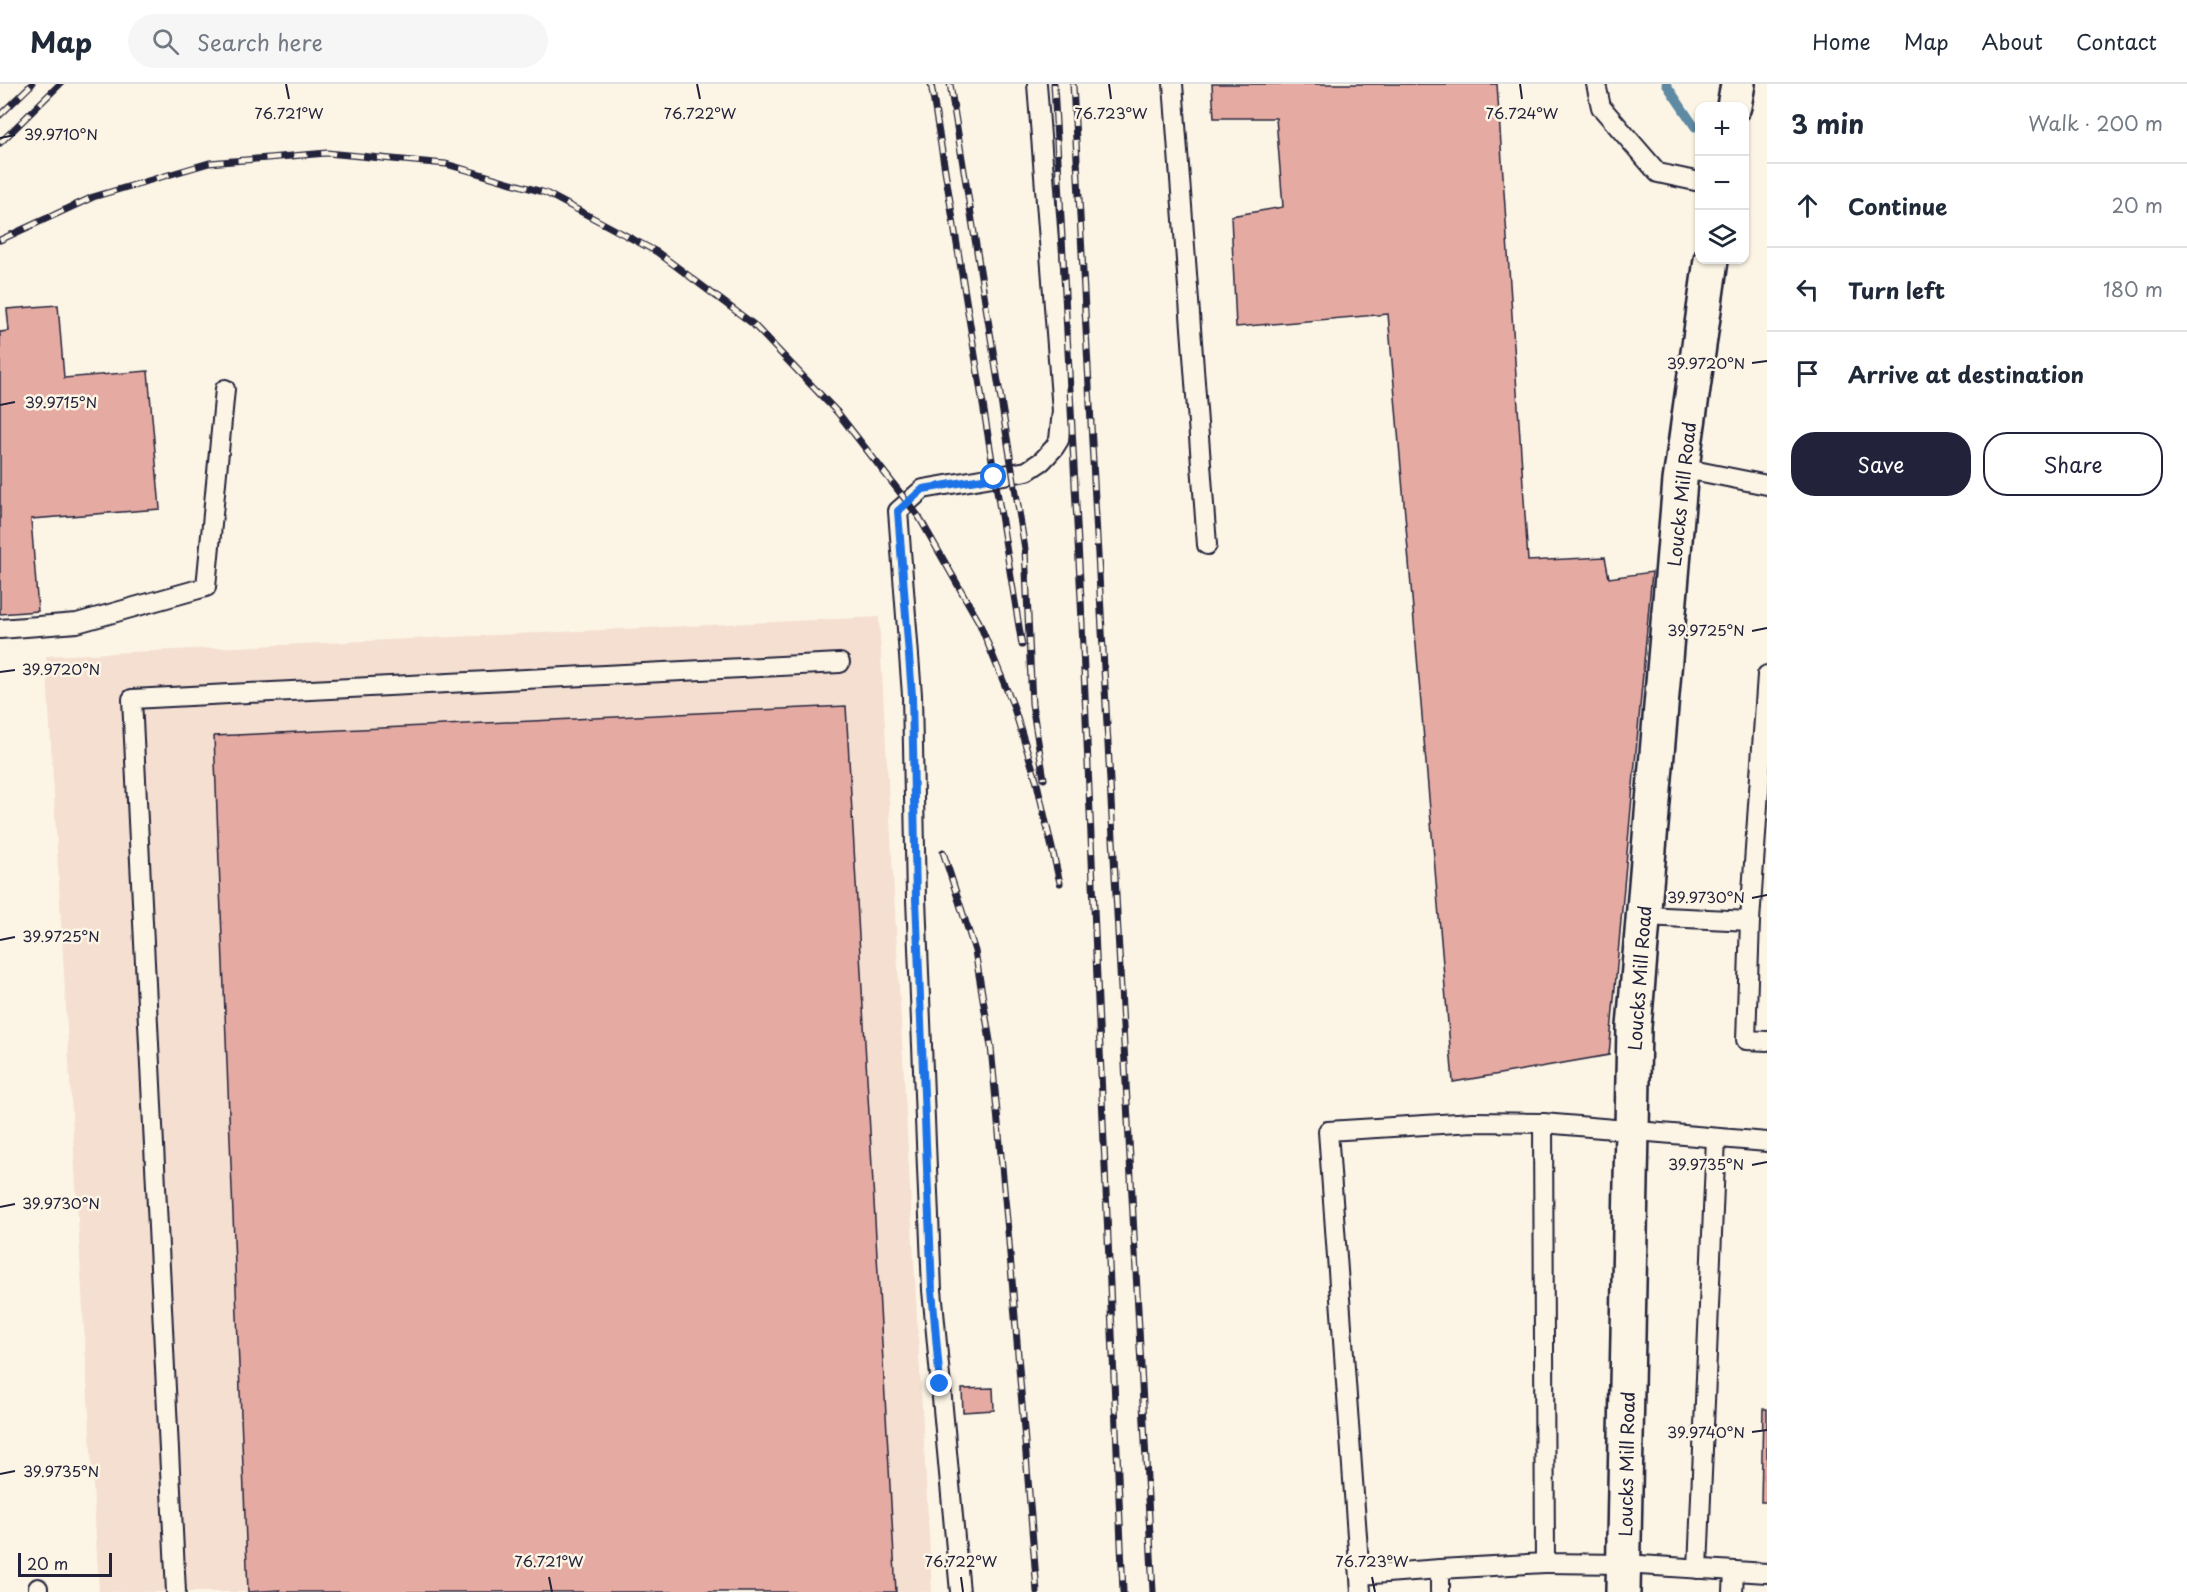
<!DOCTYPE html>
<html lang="en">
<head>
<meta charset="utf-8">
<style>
	body { margin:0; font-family:"Playpen Sans",sans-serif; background:#f6f6f7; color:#1f2937 }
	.controls { position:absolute; right:18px; top:18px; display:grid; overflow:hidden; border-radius:12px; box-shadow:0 2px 4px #0004 }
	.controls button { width:54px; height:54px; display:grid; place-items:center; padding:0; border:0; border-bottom:2px solid #e0e1e3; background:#fff; color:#1f2937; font:30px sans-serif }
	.scale { position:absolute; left:18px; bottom:15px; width:94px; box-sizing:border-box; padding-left:6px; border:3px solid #22223b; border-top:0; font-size:16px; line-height:21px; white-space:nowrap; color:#22223b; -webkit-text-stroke:4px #fcf5e5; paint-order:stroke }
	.stop { position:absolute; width:18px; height:18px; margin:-14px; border:4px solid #1a73e8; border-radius:50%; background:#fff }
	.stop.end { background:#1a73e8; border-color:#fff; box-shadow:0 2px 6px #0008 }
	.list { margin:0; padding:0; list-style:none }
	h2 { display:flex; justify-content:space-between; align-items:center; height:78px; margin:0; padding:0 24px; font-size:26px }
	h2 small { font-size:20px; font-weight:400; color:#747a83 }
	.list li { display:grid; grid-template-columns:39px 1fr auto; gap:18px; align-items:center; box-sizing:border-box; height:84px; padding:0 24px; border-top:2px solid #e0e1e3 }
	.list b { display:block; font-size:22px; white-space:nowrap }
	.list em { font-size:20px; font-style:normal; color:#747a83 }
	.actions { display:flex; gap:12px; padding:18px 24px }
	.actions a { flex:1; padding:14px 0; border:2px solid #22223b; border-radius:24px; text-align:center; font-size:21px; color:#22223b }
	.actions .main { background:#22223b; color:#fff }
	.icon { flex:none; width:33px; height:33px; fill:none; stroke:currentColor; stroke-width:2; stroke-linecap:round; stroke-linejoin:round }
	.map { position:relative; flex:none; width:1767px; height:1508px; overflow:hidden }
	header { display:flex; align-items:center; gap:36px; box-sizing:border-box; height:84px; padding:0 30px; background:#fff; border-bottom:2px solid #e0e1e3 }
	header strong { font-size:28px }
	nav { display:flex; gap:33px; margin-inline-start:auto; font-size:21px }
	.search { width:420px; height:54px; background:#f6f6f7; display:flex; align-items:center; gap:15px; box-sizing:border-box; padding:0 21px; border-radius:33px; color:#747a83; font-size:22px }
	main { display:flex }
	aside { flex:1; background:#fff }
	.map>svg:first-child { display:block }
	.built { fill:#f5dfd1 }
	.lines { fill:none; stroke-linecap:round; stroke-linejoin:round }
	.stream { stroke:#5f8aa3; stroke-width:9 }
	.building { fill:#e5aba3; stroke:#22223b; stroke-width:1.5 }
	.service-casing { stroke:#22223b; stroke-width:22 }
	.tertiary-casing { stroke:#22223b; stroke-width:38 }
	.service { stroke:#fcf5e5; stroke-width:18 }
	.tertiary { stroke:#fcf5e5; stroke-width:33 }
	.rail-casing { stroke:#22223b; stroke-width:7 }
	.rail { stroke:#fcf5e5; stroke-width:4.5; stroke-dasharray:14; stroke-linecap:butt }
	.route { stroke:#1a73e8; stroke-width:8 }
	.ticks { fill:none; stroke:#22223b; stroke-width:2 }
	.labels { text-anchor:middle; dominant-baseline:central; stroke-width:5; stroke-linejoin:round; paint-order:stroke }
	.street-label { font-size:18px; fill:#22223b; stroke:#fcf5e5 }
	.ticks-label { font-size:15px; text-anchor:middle; fill:#22223b; stroke:#fcf5e5; stroke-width:5; stroke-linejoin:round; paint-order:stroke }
</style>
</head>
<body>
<header>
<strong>Map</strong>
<div class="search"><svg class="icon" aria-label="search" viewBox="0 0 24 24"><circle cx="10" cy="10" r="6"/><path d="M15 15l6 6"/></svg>Search here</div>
<nav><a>Home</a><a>Map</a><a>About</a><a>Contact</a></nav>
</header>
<main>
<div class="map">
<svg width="1767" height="1508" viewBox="0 0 1767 1508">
	<rect width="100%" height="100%" fill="#fcf5e5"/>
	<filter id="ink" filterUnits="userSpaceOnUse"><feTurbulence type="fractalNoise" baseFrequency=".0167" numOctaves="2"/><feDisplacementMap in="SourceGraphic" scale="12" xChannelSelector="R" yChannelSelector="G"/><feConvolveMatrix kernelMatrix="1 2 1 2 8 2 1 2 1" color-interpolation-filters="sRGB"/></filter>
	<g filter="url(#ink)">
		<polygon class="built" points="879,533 932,1508 99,1508 46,572"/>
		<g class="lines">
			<polyline class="stream" points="1666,0 1695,43"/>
		</g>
		<g class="building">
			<polygon points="1212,0 1497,0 1528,477 1605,473 1609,494 1652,488 1609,971 1453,998 1388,230 1236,243 1231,132 1283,123 1276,34 1214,34"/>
			<polygon points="58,221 64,294 148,287 160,425 31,435 38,527 0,530 0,248 9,247 7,225"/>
			<polygon points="846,622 896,1508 280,1508 280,1506 248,1508 214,652"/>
			<polygon points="993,1304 994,1326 963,1328 962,1305"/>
			<polygon points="1763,1325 1767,1325 1767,1418 1761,1418"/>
		</g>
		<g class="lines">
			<defs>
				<g id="service">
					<polyline points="1173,0 1207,461"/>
					<polyline points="1596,0 1601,23 1658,89 1700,98"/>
					<polyline points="1682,384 1767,401"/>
					<polyline points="0,545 77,539 206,503 225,305"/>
					<polyline points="1644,832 1750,837 1767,591"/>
					<polyline points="1750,837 1746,956 1767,957"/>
					<polyline points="1543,1039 1545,1479 1624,1480 1767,1489"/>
					<polyline points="1698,1485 1716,1054"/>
					<polyline points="1360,1491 1440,1485"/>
					<polyline points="38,1504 38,1508"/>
					<polyline points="176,1508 132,615 840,579"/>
					<polyline points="960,1508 932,1206 916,815 912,611 898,427 923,405 1027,387 1042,377 1054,364 1059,356 1062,327 1037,0"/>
					<polyline points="1361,1508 1328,1047 1473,1038 1543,1039 1767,1058"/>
					<polyline points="1440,1508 1440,1485 1545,1479"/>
					<polyline points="1733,1508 1734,1487"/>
				</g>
				<g id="tertiary">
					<polyline points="1734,22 1738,0"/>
					<polyline points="1623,1508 1634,943 1680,397 1711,176"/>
				</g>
			</defs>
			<use href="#service" class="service-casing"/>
			<use href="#tertiary" class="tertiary-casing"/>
			<use href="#service" class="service"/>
			<use href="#tertiary" class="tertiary"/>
			<defs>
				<g id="rail">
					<polyline points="931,0 1022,561"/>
					<polyline points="950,0 1025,465 1032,620 1044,695"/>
					<polyline points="1054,0 1081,516 1123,1508"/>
					<polyline points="1073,0 1153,1508"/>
					<polyline points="0,31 32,0"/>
					<polyline points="0,59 60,0"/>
					<polyline points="0,156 93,113 209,79 327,69 446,80 546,109 657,168 753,240 838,329 919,433 979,538 1013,621 1036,695 1060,799"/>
					<polyline points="943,768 975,867 991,963 1009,1158 1037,1508"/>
				</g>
			</defs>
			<use href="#rail" class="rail-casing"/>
			<use href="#rail" class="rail"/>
		</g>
	</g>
	<g class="lines" filter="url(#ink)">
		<polyline class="route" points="940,1300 932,1206 916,815 912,611 898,427 923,405 994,393"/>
	</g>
	<path class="ticks" d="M286,0L289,15M697,0L700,15M1109,0L1111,15M1520,0L1522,15M0,54L15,51M1752,279L1767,277M0,321L15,318M1752,547L1767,544M0,588L15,586M1752,814L1767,811M0,856L15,853M1752,1081L1767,1078M0,1123L15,1120M1752,1348L1767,1346M0,1390L15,1387M549,1493L552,1508M961,1493L963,1508M1372,1493L1375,1508"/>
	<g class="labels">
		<g class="street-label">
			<text transform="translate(1681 410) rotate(-84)">Loucks Mill Road</text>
			<text transform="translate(1639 894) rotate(-86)">Loucks Mill Road</text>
			<text transform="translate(1626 1380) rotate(-89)">Loucks Mill Road</text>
		</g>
	</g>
	<g class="ticks-label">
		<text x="289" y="35">76.721°W</text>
		<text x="700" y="35">76.722°W</text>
		<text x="1111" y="35">76.723°W</text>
		<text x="1522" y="35">76.724°W</text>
		<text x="61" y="56">39.9710°N</text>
		<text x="1706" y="285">39.9720°N</text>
		<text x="61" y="324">39.9715°N</text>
		<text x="1706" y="552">39.9725°N</text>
		<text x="61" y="591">39.9720°N</text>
		<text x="1706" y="819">39.9730°N</text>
		<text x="61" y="858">39.9725°N</text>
		<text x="1706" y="1086">39.9735°N</text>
		<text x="61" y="1125">39.9730°N</text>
		<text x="1706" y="1354">39.9740°N</text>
		<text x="61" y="1393">39.9735°N</text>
		<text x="549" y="1483">76.721°W</text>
		<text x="961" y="1483">76.722°W</text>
		<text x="1372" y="1483">76.723°W</text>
	</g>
</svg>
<div class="controls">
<button>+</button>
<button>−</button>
<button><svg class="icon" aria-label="layers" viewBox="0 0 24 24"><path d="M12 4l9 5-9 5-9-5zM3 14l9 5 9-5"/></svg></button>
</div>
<div class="scale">20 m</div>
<div class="stop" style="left:994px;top:393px"></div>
<div class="stop end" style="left:940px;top:1300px"></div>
</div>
<aside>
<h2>3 min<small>Walk · 200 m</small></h2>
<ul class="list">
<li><svg class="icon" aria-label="ahead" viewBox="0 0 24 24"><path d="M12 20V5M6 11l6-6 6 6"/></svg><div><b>Continue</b></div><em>20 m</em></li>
<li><svg class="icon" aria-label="left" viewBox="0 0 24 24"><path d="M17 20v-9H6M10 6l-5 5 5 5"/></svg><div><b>Turn left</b></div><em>180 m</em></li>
<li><svg class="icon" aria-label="arrive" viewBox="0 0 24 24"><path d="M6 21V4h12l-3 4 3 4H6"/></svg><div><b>Arrive at destination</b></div></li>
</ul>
<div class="actions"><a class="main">Save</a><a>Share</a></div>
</aside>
</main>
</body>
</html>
